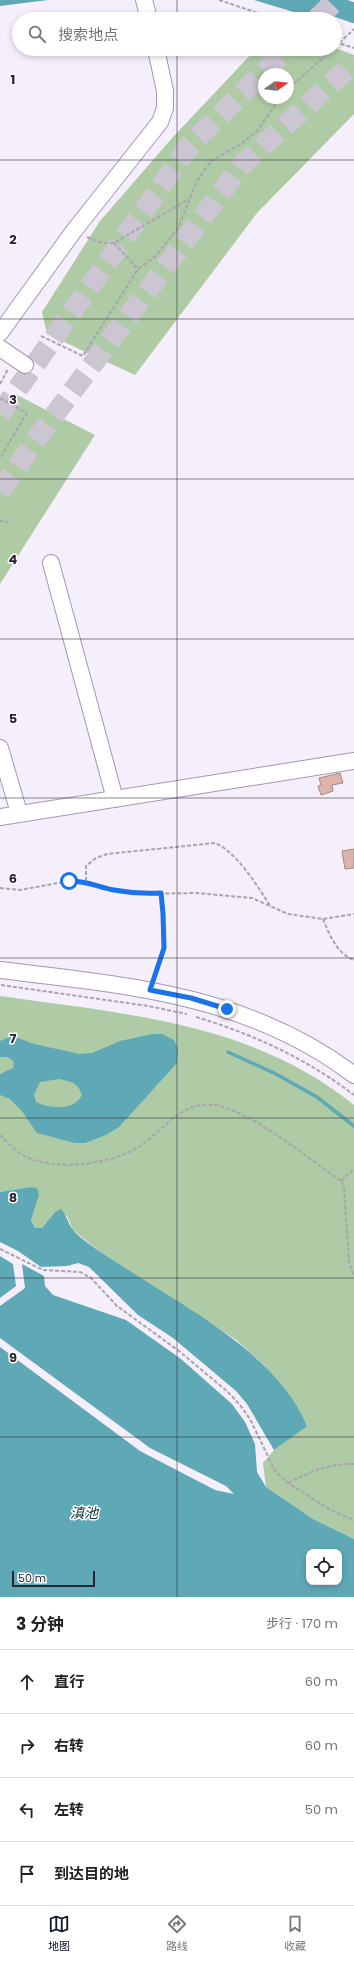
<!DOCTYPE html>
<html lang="zh">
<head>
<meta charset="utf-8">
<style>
	body { margin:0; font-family:Poppins,"Noto Sans SC",sans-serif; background:#f6f6f6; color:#222 }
	.controls { position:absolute; right:12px; bottom:12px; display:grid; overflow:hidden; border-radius:8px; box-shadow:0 2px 6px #0003 }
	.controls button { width:36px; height:36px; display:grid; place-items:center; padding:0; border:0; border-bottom:1px solid #e0e0e0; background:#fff; color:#222; font:20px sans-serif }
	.compass { position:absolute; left:258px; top:68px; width:36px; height:36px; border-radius:50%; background:#fff; box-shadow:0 2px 6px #0003; rotate:76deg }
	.scale { position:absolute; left:12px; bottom:10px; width:83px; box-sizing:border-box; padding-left:4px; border:2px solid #2a2430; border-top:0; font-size:11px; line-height:14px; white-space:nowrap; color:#2a2430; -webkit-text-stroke:3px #fff; paint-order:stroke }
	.stop { position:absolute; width:12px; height:12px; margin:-9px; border:3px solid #1a73e8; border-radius:50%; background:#fff }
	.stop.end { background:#1a73e8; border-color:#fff; box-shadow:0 1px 4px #0008 }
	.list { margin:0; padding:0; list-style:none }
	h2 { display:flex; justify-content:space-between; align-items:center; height:52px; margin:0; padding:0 16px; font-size:17px }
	h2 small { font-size:13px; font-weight:400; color:#767676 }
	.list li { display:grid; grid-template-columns:26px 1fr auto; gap:12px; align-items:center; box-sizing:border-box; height:64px; padding:0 16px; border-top:1px solid #e0e0e0 }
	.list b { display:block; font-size:15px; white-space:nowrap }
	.list em { font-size:13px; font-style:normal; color:#767676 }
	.icon { flex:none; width:22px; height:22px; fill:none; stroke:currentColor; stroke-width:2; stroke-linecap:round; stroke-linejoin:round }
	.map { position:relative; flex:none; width:354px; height:1597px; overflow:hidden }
	.search { position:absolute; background:#fff; box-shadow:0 2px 6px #0003; left:12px; right:12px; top:12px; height:44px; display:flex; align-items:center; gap:10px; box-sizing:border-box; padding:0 14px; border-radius:22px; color:#767676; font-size:15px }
	.sheet { height:308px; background:#fff }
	nav { display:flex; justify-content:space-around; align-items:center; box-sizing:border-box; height:56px; border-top:1px solid #e0e0e0; background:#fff; font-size:11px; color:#767676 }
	nav a { display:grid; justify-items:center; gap:2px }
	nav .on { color:#111827 }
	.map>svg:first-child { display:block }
	.green { fill:#aecba5; fill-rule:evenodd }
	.water { fill:#5fa8b6; fill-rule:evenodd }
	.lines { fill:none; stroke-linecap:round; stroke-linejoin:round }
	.stream { stroke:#5fa8b6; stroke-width:3.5 }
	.river { stroke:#5fa8b6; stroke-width:20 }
	.building { fill:#dbb5ab; stroke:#aa867c }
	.major-tunnel { stroke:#ccc6d3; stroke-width:21; stroke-dasharray:21 10; stroke-linecap:butt }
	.minor-casing { stroke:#a596b4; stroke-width:18 }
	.path { stroke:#aaa4b1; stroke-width:2; stroke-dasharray:4 2; stroke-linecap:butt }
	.minor { stroke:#fff; stroke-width:16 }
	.route { stroke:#1a73e8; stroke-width:5 }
	.grid { fill:none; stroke:#2a2430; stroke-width:1; stroke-opacity:0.55 }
	.labels { text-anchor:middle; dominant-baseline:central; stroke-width:3; stroke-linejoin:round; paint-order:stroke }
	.water-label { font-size:14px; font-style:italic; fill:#0e333a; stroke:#fff }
	.grid-label { font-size:13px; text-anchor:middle; font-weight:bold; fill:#2a2430; stroke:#fff; stroke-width:3; stroke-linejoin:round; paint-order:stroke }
</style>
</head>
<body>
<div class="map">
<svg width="354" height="1597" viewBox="0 0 354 1597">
	<rect width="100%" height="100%" fill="#f5effc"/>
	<g class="green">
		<path d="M335,48L354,55V114L257,213L135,375L47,334L42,312L100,221L173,137L256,49H335ZM264,74H288V98H264Z"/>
		<polygon points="17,395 95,435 0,584 0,399"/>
		<path d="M0,996C126,1014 251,1022 354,1105V1539L313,1519L266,1487L263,1463L274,1450L307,1425L264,1365L235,1339L104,1255L73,1230L67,1216L55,1212L42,1228H35L31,1220L39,1195L31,1187L0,1192Z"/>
	</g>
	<g class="water">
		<polygon points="0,0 48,0 0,6"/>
		<polygon points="254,0 318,0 307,16"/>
		<path d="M153,1034H162L174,1040L178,1049L177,1063L119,1127L106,1135L85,1143H75L37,1133L22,1111L10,1099L0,1095V1074L13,1068L14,1062L8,1057H0V1041L10,1037L18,1038L34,1044L80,1054L92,1053L120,1041ZM59,1079C71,1082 78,1082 82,1095C74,1111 50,1109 36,1102L34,1095L40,1082Z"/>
		<path d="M31,1187L37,1188L39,1195L31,1220L35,1228H42L55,1212L61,1209C67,1216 68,1223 73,1230C82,1241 114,1261 127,1269C189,1310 277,1354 307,1426L274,1450L247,1404L236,1391L173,1338L138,1315L89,1267L78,1263L67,1266L41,1267L18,1251L0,1242V1192Z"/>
		<polygon points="0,1256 13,1264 16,1286 0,1298"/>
		<path d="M22,1264L44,1276L45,1286L53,1295L126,1320L181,1359L232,1404L245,1422L255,1444L257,1472L266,1487L313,1519L354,1539V1597H0V1347L140,1451L215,1490L234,1494L226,1486L150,1448L0,1338V1306L25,1288ZM309,1552H339V1582H309Z"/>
	</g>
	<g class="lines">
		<polyline class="stream" points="228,1052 276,1074 317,1097 354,1126"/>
		<polyline class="river" points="318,0 354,13"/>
	</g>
	<g class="building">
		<polygon points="340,773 343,783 332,785 333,791 321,795 318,786 321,785 319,778"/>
		<polygon points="354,849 354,868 345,869 342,851"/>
	</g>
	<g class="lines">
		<g class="major-tunnel">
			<polyline points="317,19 336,0"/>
			<polyline points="0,414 190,145 287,49"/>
			<polyline points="0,492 35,441 241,166 354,63"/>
		</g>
		<defs>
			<g id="minor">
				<polyline points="144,0 149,19"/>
				<polyline points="0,333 73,232 160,122 165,108 165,91 156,49"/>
				<polyline points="0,348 25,365"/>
				<polyline points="51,563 115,799"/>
				<polyline points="0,748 19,813"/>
				<polyline points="0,817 354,761"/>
				<path d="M0,970C126,985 249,995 354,1075"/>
			</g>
		</defs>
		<use href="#minor" class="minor-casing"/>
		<g class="path">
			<polyline points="219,0 276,19"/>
			<polyline points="335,42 354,48"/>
			<polyline points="335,47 354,29"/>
			<polyline points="288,89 333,49"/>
			<polyline points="87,237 102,243 114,243 189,199"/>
			<polyline points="114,243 138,269"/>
			<polyline points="41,336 83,356 138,269 156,256 178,228 197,181 211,161 241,144 257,131 280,98"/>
			<polyline points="0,384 8,369"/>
			<polyline points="0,398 27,413 0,458"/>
			<polyline points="0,521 8,522"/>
			<path d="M86,881V866L96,858L107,854L215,843C237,852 258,887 271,907"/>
			<polyline points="0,888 20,890 69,881 86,881 113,890 139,894 196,893 252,898 288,914 323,919 354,914"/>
			<path d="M323,919C329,934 337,954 354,960"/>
			<polyline points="154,978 164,948 163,914 161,893"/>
			<polyline points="1,985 148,1006 187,1014"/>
			<path d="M196,1017C253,1034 307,1059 354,1095"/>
			<path d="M0,1135C6,1141 14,1150 23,1155C52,1172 112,1165 140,1146C164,1130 181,1101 214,1105C250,1110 309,1159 341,1181L344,1188L349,1262L354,1276"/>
			<polyline points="341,1181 354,1169"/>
			<polyline points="0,1249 43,1270 80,1272 91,1278 117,1306 179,1351 228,1392 240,1405 250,1419 275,1471 288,1483 332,1511 354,1520"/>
			<path d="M288,1483C310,1472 329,1463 354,1464"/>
		</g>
		<use href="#minor" class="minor"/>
	</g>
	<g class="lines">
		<path class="route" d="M69,881C89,881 97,887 114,890C130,893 145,894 161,893L163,914L164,948L150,990L191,998L227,1009"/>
	</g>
	<path class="grid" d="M177,0V19M177,49V1597M0,160H354M0,319H354M0,479H354M0,639H354M0,798H354M0,958H354M0,1118H354M0,1278H354M0,1437H354"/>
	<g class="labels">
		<g class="water-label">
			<text x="84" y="1513">滇池</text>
		</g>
	</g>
	<g class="grid-label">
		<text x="13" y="84">1</text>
		<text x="13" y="244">2</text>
		<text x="13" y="404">3</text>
		<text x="13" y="564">4</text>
		<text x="13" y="723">5</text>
		<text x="13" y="883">6</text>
		<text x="13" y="1043">7</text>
		<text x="13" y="1202">8</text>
		<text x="13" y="1362">9</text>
	</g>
</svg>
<div class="controls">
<button><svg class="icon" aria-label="locate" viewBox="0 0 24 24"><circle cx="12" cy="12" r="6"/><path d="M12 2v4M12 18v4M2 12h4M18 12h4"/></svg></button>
</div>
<svg class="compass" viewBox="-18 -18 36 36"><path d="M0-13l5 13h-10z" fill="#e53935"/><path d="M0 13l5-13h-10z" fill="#767676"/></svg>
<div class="scale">50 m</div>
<div class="stop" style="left:69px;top:881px"></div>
<div class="stop end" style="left:227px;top:1009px"></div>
<div class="search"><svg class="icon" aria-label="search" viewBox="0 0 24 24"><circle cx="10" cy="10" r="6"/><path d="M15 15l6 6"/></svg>搜索地点</div>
</div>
<section class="sheet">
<h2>3 分钟<small>步行 · 170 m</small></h2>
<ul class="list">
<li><svg class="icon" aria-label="ahead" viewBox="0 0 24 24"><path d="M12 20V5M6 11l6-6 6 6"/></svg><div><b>直行</b></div><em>60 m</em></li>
<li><svg class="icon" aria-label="right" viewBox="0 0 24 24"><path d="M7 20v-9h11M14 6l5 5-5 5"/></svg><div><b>右转</b></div><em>60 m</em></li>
<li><svg class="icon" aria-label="left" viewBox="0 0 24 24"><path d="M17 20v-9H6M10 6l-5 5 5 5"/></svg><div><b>左转</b></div><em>50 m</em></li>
<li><svg class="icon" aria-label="arrive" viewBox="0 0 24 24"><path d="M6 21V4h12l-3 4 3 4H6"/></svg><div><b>到达目的地</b></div></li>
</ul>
</section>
<nav>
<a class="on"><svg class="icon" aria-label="map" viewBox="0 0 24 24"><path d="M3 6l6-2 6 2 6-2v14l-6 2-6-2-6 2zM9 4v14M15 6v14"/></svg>地图</a>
<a><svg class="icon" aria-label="directions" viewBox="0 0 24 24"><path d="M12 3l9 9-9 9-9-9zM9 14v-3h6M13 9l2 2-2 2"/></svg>路线</a>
<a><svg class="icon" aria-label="saved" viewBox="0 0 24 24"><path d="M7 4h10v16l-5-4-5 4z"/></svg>收藏</a>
</nav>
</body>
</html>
